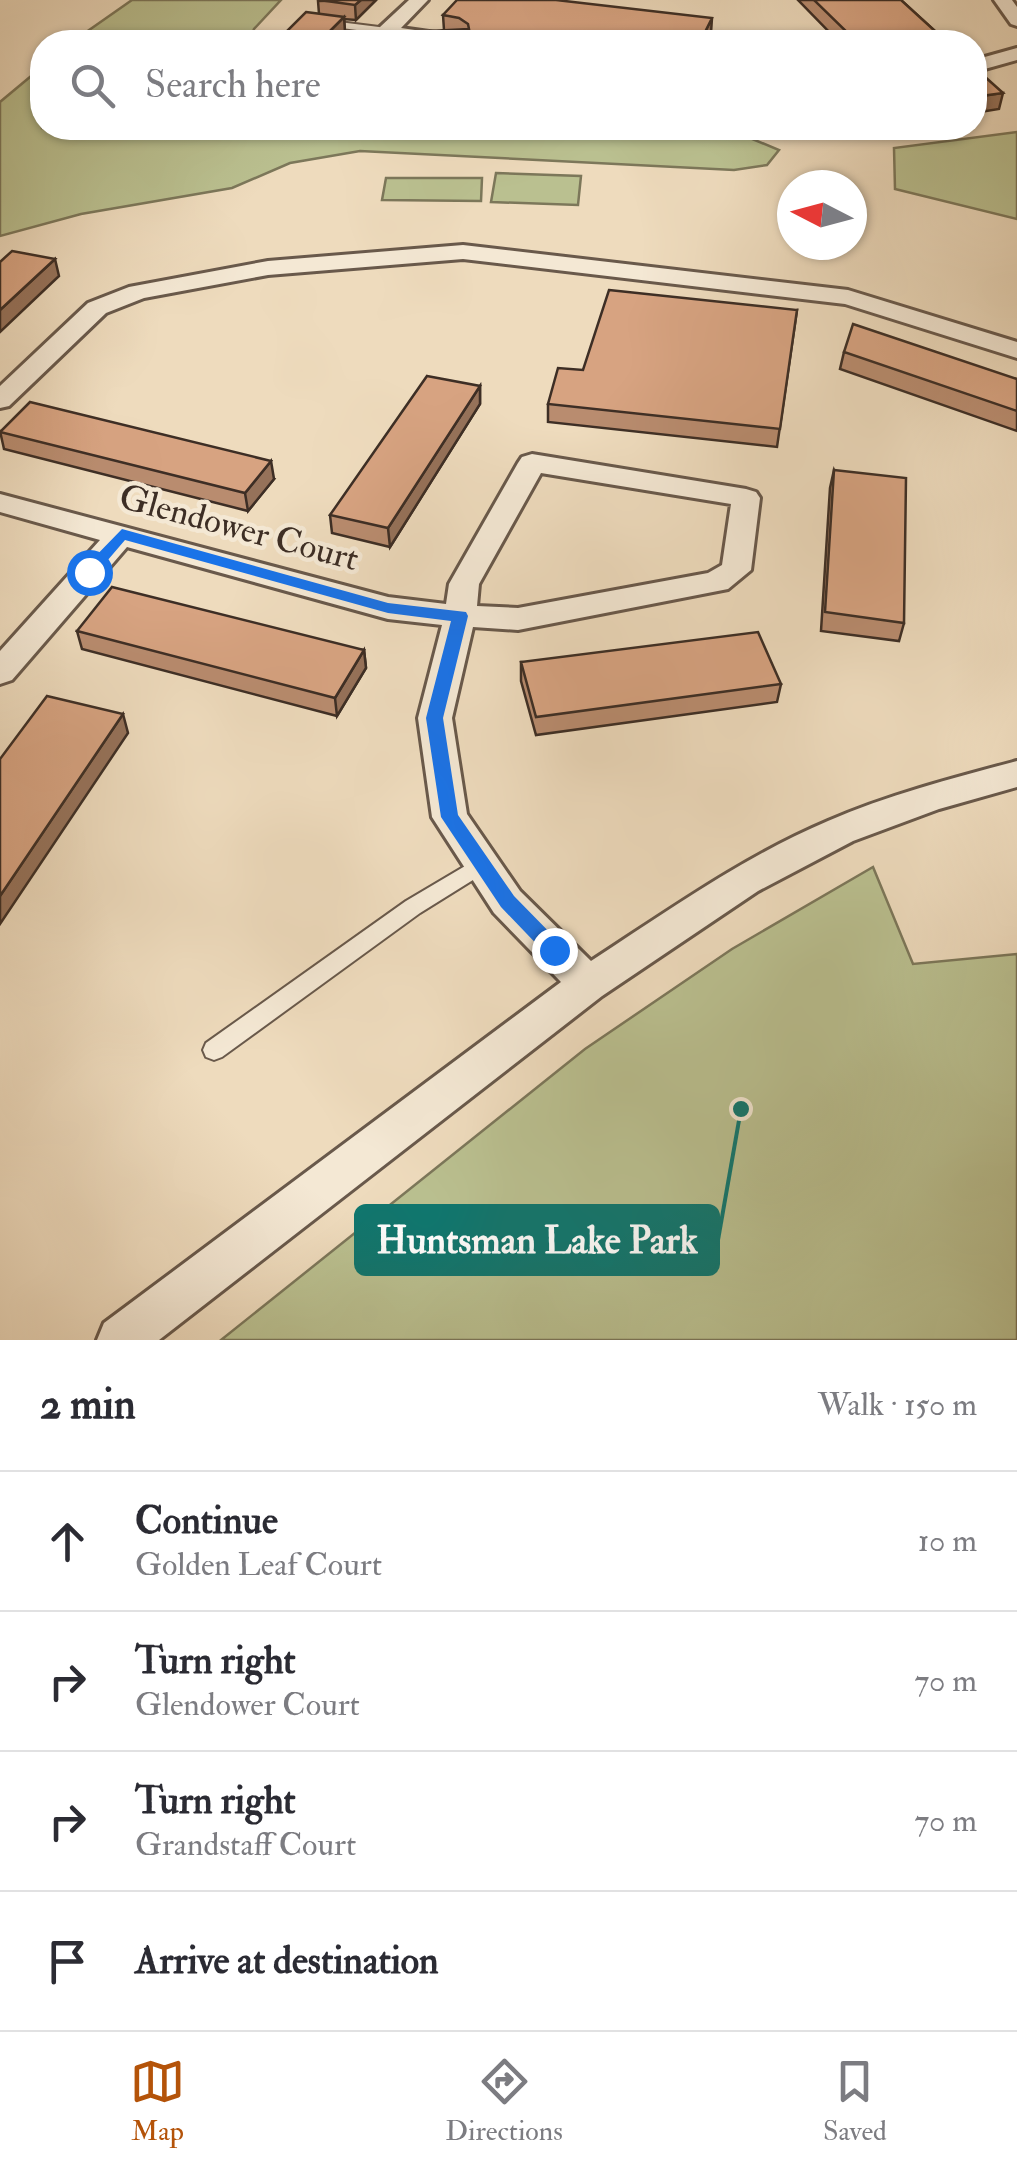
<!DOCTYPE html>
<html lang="en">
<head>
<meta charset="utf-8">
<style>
	body { margin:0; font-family:"IM FELL Double Pica",serif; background:#f7f7f7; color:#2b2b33 }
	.compass { position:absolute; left:777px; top:170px; width:90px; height:90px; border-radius:50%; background:#fff; box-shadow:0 2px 8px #0004; rotate:276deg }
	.stop { position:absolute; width:30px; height:30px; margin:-22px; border:8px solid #1a73e8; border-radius:50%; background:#fff }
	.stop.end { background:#1a73e8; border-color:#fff; box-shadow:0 2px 10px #0008 }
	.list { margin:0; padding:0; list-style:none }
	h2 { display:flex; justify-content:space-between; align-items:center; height:130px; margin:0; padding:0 40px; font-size:42px }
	h2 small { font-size:32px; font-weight:400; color:#7c7c81 }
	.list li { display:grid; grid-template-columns:65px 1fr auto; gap:30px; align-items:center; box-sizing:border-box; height:140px; padding:0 40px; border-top:2px solid #e1e1e2 }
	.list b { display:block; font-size:38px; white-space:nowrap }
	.list p { margin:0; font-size:32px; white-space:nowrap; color:#7c7c81 }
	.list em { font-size:32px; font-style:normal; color:#7c7c81 }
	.icon { flex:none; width:55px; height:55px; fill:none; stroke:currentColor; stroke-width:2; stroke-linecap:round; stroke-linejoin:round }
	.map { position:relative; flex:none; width:1017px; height:1340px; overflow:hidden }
	.search { position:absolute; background:#fff; box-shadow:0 2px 8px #0004; left:30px; right:30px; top:30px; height:110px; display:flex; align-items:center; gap:25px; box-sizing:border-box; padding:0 35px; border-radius:40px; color:#7c7c81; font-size:38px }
	.sheet { height:690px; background:#fff }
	nav { display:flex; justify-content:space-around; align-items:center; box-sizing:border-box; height:140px; border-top:2px solid #e1e1e2; background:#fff; font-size:28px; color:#7c7c81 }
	nav a { display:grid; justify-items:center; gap:5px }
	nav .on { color:#b45309 }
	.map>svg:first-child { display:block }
	.green { fill:#bac090; stroke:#7c775a; stroke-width:2.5 }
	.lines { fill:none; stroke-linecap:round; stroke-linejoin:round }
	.service-casing { stroke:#69594b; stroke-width:4 }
	.minor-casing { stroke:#69594b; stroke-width:6 }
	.service { fill:#f4e8d4; fill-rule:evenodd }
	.minor { fill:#f4e8d4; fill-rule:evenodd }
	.wall { fill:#b98c6f; stroke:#3d2e25; stroke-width:2.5 }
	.shaded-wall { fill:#96725a; stroke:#3d2e25; stroke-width:2.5 }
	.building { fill:#d7a381; stroke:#3d2e25; stroke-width:2.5 }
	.route { fill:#1a73e8 }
	.labels { text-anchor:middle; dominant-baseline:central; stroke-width:9; stroke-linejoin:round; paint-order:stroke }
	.street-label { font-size:35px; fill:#3d2e25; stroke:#f4e8d4 }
	.leader { fill:none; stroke:#0f766e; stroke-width:4 }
	.callout-dot { fill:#0f766e; stroke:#f4e8d4; stroke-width:4 }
	.callout { fill:#0f766e; stroke:#0f766e; stroke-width:4 }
	.callout-label { font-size:38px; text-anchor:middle; font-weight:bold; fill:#fff }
</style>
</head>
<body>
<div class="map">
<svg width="1017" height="1340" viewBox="0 0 1017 1340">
	<rect width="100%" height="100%" fill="#eedbbd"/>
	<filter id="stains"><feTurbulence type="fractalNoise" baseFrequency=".002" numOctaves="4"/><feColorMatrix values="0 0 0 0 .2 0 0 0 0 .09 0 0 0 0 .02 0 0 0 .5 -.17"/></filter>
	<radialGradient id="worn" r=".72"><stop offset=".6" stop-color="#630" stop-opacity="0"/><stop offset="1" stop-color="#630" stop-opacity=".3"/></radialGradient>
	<g class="green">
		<polygon points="132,0 281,0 254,29 249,42 72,42"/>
		<polygon points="42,67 42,128 583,128 750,138 779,150 767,165 734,170 360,151 290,163 232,188 81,214 0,236 0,102"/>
		<polygon points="1017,132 1017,219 895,189 894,148"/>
		<polygon points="496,173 581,176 578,205 491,202"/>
		<polygon points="386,178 482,178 481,201 382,200"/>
		<polygon points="873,867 913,964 1017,954 1017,1340 221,1340 585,1049 732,949"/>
	</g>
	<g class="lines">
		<defs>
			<g id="service">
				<polygon points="323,20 387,28 392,31 387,34 319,25 319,21"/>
				<polygon points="482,856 489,858 492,864 489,870 420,913 222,1057 214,1060 206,1057 203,1050 206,1043 406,901"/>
			</g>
			<g id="minor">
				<polygon points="409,0 428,0 401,28 457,36 466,42 424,42 380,35 380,27"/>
				<polygon points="994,0 1012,0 1017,7 1017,26 1011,24"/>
				<polygon points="1017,48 1017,60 974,72 974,60"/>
				<polygon points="463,245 848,290 1017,342 1017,358 845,304 463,259 268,275 144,298 106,313 9,406 0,408 0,386 88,303 129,287 268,261"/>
				<path d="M532,454L746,489L756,492L760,498L751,570L728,589L518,630L473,627L452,718L467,814L520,891L591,961C668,911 743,857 828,821C888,795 953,778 1017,761V787L939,809L853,841L758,891L602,996L159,1340H97L104,1323L561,982L494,913L432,817L418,718L442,625L388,619L127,547L12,680L0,684V651L100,540L0,512V494L388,597L446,604L449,584L518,463L522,457ZM541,473L731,504L722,565L708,573L518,608L477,606L479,584Z"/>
			</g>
		</defs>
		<use href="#service" class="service-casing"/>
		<use href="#minor" class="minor-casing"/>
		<use href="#service" class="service"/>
		<use href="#minor" class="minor"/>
	</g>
	<g class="wall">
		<polygon points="376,0 356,20 344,19 345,32 335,42 278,42 278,40 319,14 318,1"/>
		<polygon points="798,0 901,0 947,42 839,42"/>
		<polygon points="443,15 711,33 706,42 419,42 444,30"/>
		<polygon points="797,310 777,447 548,422 548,404 583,370"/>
		<polygon points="844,352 1017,379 1017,431 840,369"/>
		<polygon points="480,386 480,404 390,547 332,533 330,515"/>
		<polygon points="0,431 274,479 248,511 4,449"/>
		<polygon points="834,470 904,623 899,641 821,631 830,488"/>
		<polygon points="77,631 364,650 366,668 337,716 82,649"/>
		<polygon points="521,662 781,684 777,702 536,735 521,681"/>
	</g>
	<g class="shaded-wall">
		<polygon points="361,0 376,0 356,20 355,5"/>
		<polygon points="344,17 345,32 335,42 319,42"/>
		<polygon points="712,18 711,33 706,42 700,42"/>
		<polygon points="1003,93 999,109 974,113 974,97"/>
		<polygon points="55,259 59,276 0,332 0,310"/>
		<polygon points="480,386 480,404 390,547 388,528"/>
		<polygon points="271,461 274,479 248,511 245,493"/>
		<polygon points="364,650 366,668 337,716 335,698"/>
		<polygon points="123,714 128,733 0,924 0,896"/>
	</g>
	<g class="building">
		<polygon points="319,0 361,0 355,5"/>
		<polygon points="457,0 556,0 712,18 700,42 419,42 430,31 469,29 468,24 459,18 443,15"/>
		<polygon points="814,0 901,0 947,42 857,42"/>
		<polygon points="306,12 344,17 319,42 300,42 278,40"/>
		<polygon points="974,67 1003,93 974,97"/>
		<polygon points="12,251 55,259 0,310 0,262"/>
		<polygon points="609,290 797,310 780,429 548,404 558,368 583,370"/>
		<polygon points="853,324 1017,379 1017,411 844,352"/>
		<polygon points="427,376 480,386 388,528 330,515"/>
		<polygon points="30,402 271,461 245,493 0,432"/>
		<polygon points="834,470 906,478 904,623 825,612"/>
		<polygon points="112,587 364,650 335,698 77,631"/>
		<polygon points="758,632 781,684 536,717 521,662"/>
		<polygon points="47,696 123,714 0,896 0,759"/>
	</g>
	<polygon class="route" points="122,529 388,603 466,612 468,616 443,718 458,815 514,896 561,944 561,956 548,956 501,907 441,817 426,718 451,621 388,613 125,540 95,575 84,575 84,568"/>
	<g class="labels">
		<g class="street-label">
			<text transform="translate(239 528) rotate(15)">Glendower Court</text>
		</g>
	</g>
	<path class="leader" d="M741 1109L718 1240"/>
	<circle class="callout-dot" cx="741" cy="1109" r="10"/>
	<rect class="callout" x="356" y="1206" width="362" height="68" rx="10"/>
	<g class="callout-label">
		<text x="537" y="1253">Huntsman Lake Park</text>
	</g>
	<rect width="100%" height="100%" filter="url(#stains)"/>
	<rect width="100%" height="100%" fill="url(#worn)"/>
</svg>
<svg class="compass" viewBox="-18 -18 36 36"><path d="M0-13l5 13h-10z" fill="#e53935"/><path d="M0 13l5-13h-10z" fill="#7c7c81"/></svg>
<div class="stop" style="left:89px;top:572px"></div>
<div class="stop end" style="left:554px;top:950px"></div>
<div class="search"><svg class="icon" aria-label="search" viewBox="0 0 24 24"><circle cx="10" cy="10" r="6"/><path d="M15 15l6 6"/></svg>Search here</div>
</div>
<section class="sheet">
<h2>2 min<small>Walk · 150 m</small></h2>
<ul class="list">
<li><svg class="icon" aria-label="ahead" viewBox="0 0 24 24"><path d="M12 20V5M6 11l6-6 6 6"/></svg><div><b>Continue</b><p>Golden Leaf Court</p></div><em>10 m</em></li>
<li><svg class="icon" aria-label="right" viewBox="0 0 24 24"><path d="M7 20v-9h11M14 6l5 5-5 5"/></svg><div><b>Turn right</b><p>Glendower Court</p></div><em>70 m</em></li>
<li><svg class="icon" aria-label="right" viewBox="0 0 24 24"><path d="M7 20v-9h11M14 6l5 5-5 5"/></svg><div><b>Turn right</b><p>Grandstaff Court</p></div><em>70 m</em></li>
<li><svg class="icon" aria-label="arrive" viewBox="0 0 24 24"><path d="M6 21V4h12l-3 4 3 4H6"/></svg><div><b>Arrive at destination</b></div></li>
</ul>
</section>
<nav>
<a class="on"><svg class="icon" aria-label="map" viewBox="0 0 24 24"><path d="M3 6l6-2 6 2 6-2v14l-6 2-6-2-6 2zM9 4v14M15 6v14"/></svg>Map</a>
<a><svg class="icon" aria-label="directions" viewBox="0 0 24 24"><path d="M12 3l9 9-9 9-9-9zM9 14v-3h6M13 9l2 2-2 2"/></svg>Directions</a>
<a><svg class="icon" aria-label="saved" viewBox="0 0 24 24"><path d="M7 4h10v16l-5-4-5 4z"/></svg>Saved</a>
</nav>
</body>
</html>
